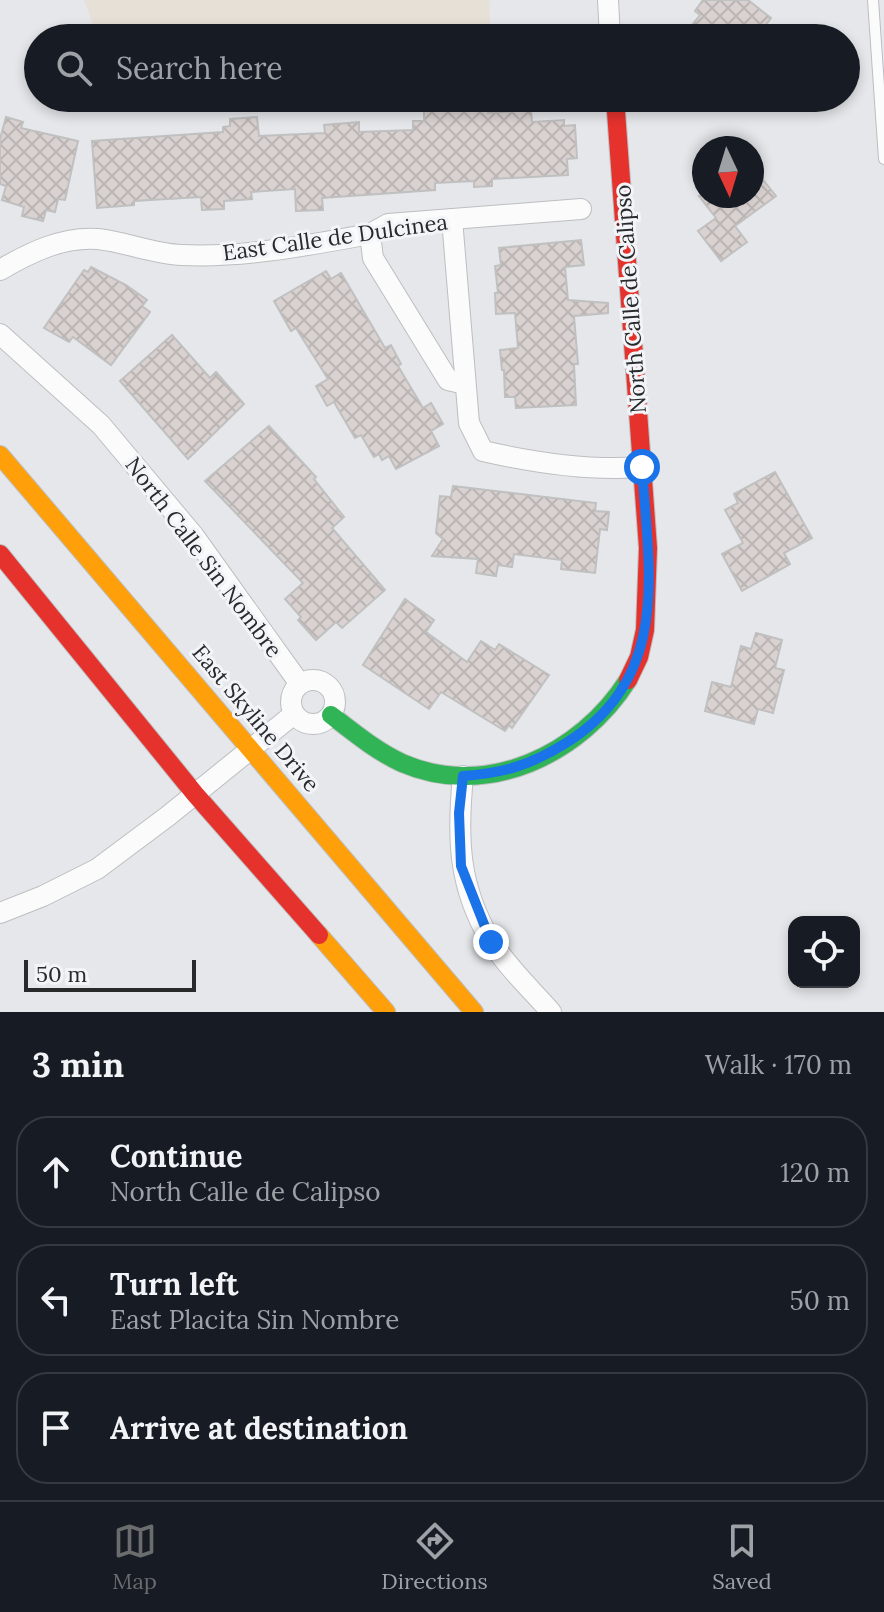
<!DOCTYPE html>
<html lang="en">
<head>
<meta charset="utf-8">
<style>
	body { margin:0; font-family:Lora,serif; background:#242831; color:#f1f3f6 }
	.controls { position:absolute; right:24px; bottom:24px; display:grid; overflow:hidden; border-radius:16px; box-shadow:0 4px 12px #0003 }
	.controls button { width:72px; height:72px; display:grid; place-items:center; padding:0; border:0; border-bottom:2px solid #363941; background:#171b24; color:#f1f3f6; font:40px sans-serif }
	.compass { position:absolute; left:692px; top:136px; width:72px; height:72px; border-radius:50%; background:#171b24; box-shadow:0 4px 12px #0003; rotate:176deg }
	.scale { position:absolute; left:24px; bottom:20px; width:172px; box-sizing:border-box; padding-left:8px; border:4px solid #28292a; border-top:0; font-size:22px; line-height:28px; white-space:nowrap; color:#28292a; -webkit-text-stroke:6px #f2f4f8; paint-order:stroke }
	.stop { position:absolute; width:24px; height:24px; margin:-18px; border:6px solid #1a73e8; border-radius:50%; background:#fff }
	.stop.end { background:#1a73e8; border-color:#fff; box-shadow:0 2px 8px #0008 }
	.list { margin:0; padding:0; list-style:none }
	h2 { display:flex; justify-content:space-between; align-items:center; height:104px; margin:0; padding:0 32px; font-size:34px }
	h2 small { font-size:26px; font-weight:400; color:#9ea1a6 }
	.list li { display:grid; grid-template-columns:52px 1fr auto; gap:24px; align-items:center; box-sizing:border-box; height:112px; margin:0 16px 16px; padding:0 16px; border:2px solid #363941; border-radius:32px }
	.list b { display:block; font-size:30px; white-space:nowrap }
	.list p { margin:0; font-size:26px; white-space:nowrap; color:#9ea1a6 }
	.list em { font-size:26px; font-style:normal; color:#9ea1a6 }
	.icon { flex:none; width:44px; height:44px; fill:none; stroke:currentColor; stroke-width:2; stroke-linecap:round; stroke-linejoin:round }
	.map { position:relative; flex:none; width:884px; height:1012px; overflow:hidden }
	.search { position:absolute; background:#171b24; box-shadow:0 4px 12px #0003; left:24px; right:24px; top:24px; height:88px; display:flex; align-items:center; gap:20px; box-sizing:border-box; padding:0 28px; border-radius:44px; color:#9ea1a6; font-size:30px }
	.sheet { height:488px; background:#171b24 }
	nav { display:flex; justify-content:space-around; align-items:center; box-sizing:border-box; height:112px; border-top:2px solid #363941; background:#171b24; font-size:22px; color:#9ea1a6 }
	nav a { display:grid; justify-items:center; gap:4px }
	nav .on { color:#6a6c6d }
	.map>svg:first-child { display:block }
	.education { fill:#e7e0d7 }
	.building { fill:url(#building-cross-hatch); stroke:#c0c0c1; stroke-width:2 }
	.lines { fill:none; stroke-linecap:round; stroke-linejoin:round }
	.lane-casing { stroke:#bdbec0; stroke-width:12 }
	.street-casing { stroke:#bdbec0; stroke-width:22 }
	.fast-casing { stroke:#bdbec0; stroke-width:20 }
	.slow-casing { stroke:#bdbec0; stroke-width:20 }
	.jam-casing { stroke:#bdbec0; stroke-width:20 }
	.lane { stroke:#fbfbfc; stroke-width:10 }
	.street { stroke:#fbfbfc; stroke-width:20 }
	.fast { stroke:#30b455; stroke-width:18 }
	.slow { stroke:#ff9f0a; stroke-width:18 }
	.jam { stroke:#e5322d; stroke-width:18 }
	.route { stroke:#1a73e8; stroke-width:10 }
	.labels { text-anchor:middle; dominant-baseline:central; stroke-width:6; stroke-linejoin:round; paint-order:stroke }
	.street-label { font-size:22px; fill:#28292a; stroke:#f2f4f8 }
</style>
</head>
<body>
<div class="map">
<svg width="884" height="1012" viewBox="0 0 884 1012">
	<defs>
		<pattern id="building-cross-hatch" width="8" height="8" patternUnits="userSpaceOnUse" patternTransform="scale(2)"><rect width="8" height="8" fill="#d9d2d0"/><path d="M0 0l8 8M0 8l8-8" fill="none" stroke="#bab4b3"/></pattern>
	</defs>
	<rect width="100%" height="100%" fill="#e5e7ea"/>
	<g class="education">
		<polygon points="84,0 489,0 491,38 98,38"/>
		<polygon points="119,98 329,98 124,112"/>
	</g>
	<g class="building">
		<polygon points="703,0 748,0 771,18 765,26 780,38 709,38 692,25 700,15 695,11"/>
		<polygon points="468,107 469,111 488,110 488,113 531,110 532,122 564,120 564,126 575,125 577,158 567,159 568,175 492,179 492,186 474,187 474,181 435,183 435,190 322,198 323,210 296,211 295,189 251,192 252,199 224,201 224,209 202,210 201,197 134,201 134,205 97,208 92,141 223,132 223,127 230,126 230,119 257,117 259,136 325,133 324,125 359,122 359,132 413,130 413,121 424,121 424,110"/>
		<polygon points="6,117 23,122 21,128 78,141 65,200 58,199 55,212 46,210 43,221 22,216 24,207 2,200 6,186 0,184 0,139"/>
		<polygon points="752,166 776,196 735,226 747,242 721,261 698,231 716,218 699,196 752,196"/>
		<polygon points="581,240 584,265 565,267 568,300 608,303 608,313 574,316 578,364 574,364 576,405 516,408 515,397 505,397 504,370 502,370 500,350 518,348 515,313 496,314 495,293 498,293 495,266 501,265 499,248"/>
		<polygon points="91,267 126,285 147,300 142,306 150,312 111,365 73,337 69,342 44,328 84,270 88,272"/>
		<polygon points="326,271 331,279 341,273 385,348 391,345 401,364 398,366 423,408 431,403 443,424 431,431 439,446 396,469 389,456 382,460 379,454 374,457 361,435 355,438 334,402 327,406 316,386 328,379 296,328 291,331 274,301"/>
		<polygon points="172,335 210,378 216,372 244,404 188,459 120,381"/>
		<polygon points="269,426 316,477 314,479 344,517 332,528 385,590 342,628 336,622 316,640 298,620 301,617 285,599 303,583 205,481"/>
		<polygon points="775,472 812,538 784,553 790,564 742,591 722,554 743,543 725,510 738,503 734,494"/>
		<polygon points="453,486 596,503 595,511 609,512 607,530 600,529 595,573 561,569 562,560 514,554 512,567 498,565 496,576 476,573 478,559 432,556 443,539 436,533 440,496 451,497"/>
		<polygon points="405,599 434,620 426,632 467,662 481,641 495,650 499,644 549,675 512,728 509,725 505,731 441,692 429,709 363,665"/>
		<polygon points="756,633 782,640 775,668 784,670 773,713 758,709 754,724 705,711 712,682 731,687 741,646 751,649"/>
	</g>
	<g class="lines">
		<defs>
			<polyline id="lane" points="873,0 884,159"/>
			<g id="street">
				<polyline points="608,0 610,38"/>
				<path d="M452,219L469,423L483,451C531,462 592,471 642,467"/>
				<polyline points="370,234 373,258 448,380 465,384"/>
				<path d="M0,270C29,253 63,236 98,239C126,242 153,254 182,255C244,258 309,245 370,234L388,224L581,209"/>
				<polyline points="0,334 101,425 194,536 300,684"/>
				<circle cx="313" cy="702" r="22"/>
				<path d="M463,776C457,837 458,887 491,941C507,967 531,989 551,1012"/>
				<polyline points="0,913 43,896 97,869 168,816 294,714"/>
			</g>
			<path id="fast" d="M331,715C353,732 376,751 402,763C487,800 581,754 628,680"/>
			<g id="slow">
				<polyline points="0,455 474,1012"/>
				<polyline points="319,935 386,1012"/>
			</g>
			<g id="jam">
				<polyline points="615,98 648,548 645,630 639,657 628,680"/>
				<polyline points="0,554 195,794 319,935"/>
			</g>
		</defs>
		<use href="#lane" class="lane-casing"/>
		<use href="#street" class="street-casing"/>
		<use href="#fast" class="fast-casing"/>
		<use href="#slow" class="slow-casing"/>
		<use href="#jam" class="jam-casing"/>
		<use href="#lane" class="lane"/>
		<use href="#street" class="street"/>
		<use href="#fast" class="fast"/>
		<use href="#slow" class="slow"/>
		<use href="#jam" class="jam"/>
	</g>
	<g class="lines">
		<path class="route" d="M491,942L461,866L459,813L463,776C504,773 531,765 566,743C671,677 649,574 642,467"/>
	</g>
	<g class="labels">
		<g class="street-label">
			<text transform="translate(335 237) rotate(-8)">East Calle de Dulcinea</text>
			<text transform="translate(630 299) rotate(-94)">North Calle de Calipso</text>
			<text transform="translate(204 557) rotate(53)">North Calle Sin Nombre</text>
			<text transform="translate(256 718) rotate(50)">East Skyline Drive</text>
		</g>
	</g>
</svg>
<div class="controls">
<button><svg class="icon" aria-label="locate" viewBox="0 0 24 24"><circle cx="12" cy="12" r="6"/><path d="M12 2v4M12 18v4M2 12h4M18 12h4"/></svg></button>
</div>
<svg class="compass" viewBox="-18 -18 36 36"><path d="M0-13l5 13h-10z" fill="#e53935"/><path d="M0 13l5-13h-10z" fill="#9ea1a6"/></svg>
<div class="scale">50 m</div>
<div class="stop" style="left:642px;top:467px"></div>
<div class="stop end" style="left:491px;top:942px"></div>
<div class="search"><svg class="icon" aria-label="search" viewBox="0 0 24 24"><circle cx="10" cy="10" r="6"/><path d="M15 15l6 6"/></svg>Search here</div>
</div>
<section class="sheet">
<h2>3 min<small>Walk · 170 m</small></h2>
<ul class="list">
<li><svg class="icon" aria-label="ahead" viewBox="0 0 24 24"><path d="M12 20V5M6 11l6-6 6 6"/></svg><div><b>Continue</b><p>North Calle de Calipso</p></div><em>120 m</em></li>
<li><svg class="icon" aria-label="left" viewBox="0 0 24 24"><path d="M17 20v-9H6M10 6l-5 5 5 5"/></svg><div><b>Turn left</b><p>East Placita Sin Nombre</p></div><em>50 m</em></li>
<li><svg class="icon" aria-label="arrive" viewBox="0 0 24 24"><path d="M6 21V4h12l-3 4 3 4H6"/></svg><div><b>Arrive at destination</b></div></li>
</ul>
</section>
<nav>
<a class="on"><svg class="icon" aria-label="map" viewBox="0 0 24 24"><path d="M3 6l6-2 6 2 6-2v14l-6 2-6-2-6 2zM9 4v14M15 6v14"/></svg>Map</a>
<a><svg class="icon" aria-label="directions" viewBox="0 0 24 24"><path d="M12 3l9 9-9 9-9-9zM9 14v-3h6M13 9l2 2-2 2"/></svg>Directions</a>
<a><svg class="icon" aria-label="saved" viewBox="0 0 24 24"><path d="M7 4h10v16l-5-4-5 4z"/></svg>Saved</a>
</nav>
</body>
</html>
